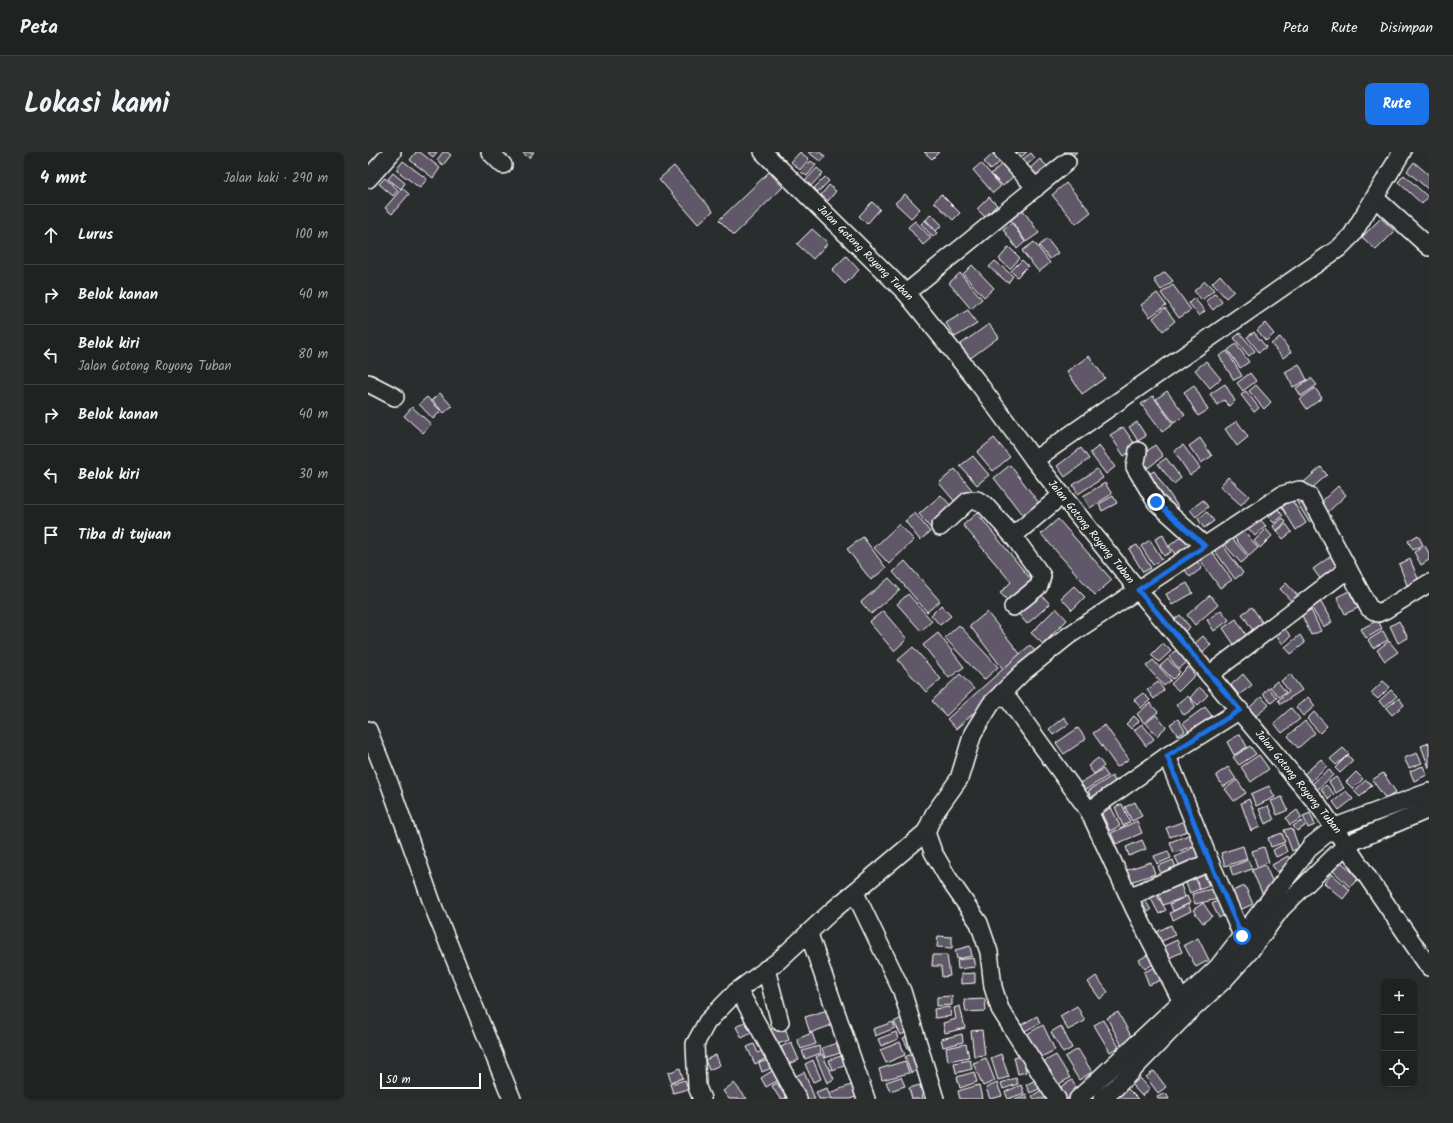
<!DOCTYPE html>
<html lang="id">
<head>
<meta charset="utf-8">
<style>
	body { margin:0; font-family:Kalam,sans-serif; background:#2d2f2f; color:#f1f3f6 }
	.controls { position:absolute; right:12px; bottom:12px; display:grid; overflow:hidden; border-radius:8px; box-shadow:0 1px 3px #0004 }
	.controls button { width:36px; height:36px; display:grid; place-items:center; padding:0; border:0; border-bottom:1px solid #3d3f40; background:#202222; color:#f1f3f6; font:20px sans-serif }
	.scale { position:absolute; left:12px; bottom:10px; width:101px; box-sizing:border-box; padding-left:4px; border:2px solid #fff; border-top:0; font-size:11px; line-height:14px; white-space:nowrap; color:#fff; -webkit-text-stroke:3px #2a2d2e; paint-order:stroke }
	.stop { position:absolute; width:12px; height:12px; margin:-9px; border:3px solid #1a73e8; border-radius:50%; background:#fff }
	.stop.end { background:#1a73e8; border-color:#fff; box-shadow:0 1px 4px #0008 }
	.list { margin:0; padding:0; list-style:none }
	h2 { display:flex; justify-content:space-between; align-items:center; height:52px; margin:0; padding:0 16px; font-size:17px }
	h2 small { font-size:13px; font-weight:400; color:#a2a4a5 }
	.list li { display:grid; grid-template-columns:26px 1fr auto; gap:12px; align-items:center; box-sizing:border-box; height:60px; padding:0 16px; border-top:1px solid #3d3f40 }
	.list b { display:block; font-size:15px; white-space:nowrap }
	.list p { margin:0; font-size:13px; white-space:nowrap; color:#a2a4a5 }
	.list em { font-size:13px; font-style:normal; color:#a2a4a5 }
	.icon { flex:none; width:22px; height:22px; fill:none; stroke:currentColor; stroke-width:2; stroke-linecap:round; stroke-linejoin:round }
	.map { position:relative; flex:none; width:1061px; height:947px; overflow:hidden; border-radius:8px }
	header { display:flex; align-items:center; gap:24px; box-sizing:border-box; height:56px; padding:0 20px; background:#202222; border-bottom:1px solid #3d3f40 }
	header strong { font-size:19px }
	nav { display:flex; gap:22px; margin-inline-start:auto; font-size:14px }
	.intro { display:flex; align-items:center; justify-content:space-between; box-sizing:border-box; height:96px; padding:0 24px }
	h1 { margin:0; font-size:28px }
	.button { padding:10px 18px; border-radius:8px; background:#1a73e8; color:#fff; font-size:14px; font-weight:700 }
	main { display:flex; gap:24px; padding:0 24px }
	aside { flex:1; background:#202222; border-radius:8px; box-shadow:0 1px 3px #0004 }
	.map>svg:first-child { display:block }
	.building { fill:#605869; stroke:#fff }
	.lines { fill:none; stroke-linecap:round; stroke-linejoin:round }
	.minor-casing { stroke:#fff; stroke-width:20 }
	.minor { stroke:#2a2d2e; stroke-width:17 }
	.route { stroke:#1a73e8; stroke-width:5 }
	.labels { text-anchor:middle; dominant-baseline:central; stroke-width:3; stroke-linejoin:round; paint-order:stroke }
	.street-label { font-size:11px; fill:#fff; stroke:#2a2d2e }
</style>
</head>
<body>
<header>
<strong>Peta</strong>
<nav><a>Peta</a><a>Rute</a><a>Disimpan</a></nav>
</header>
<div class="intro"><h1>Lokasi kami</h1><a class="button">Rute</a></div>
<main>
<aside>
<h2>4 mnt<small>Jalan kaki · 290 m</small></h2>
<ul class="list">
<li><svg class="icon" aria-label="ahead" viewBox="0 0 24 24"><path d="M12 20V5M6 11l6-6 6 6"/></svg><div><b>Lurus</b></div><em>100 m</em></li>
<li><svg class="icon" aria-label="right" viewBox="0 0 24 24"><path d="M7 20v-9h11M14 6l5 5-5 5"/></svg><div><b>Belok kanan</b></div><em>40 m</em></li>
<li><svg class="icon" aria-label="left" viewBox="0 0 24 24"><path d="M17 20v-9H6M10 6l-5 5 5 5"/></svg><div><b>Belok kiri</b><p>Jalan Gotong Royong Tuban</p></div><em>80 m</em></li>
<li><svg class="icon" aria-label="right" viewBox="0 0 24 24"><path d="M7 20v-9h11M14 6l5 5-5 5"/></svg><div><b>Belok kanan</b></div><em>40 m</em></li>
<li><svg class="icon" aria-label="left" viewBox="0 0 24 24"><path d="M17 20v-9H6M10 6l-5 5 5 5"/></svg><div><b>Belok kiri</b></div><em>30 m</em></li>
<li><svg class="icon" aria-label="arrive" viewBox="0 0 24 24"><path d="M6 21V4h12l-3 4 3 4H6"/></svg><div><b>Tiba di tujuan</b></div></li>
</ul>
</aside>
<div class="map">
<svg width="1061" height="947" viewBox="0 0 1061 947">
	<rect width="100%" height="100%" fill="#2a2d2e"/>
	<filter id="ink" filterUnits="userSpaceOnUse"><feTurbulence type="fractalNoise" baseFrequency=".025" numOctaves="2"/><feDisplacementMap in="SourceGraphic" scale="8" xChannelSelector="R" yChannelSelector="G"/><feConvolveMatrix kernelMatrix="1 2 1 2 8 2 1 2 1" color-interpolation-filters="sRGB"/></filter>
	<g filter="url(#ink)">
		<g class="building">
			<polygon points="48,0 52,0 72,16 65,26 42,8"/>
			<polygon points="59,0 69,0 65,5"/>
			<polygon points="75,0 79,0 83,3 75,13 69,8"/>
			<polygon points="154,0 166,0 161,6"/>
			<polygon points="432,0 441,7 432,18 423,10"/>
			<polygon points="440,0 451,0 457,4 453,10"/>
			<polygon points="556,0 571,0 564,7"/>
			<polygon points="627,0 631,0 636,6 623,18 616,10"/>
			<polygon points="643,0 659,0 650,8"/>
			<polygon points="696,0 709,0 701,7"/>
			<polygon points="663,1 667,6 655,16 651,10"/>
			<polygon points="639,7 650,20 635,34 623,22"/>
			<polygon points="672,7 681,16 667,29 659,19"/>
			<polygon points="35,9 59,27 52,36 28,18"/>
			<polygon points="443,9 448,13 439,24 433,20"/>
			<polygon points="1046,10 1061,23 1061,38 1039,19"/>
			<polygon points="613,11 633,34 625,41 605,18"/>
			<polygon points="306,14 345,59 330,72 291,27"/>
			<polygon points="449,16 455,21 441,36 435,31"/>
			<polygon points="401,20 415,35 366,83 351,68"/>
			<polygon points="25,21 37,31 33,37 20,27"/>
			<polygon points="1036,23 1060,45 1054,52 1030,30"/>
			<polygon points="457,25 461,29 450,40 446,36"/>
			<polygon points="17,26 30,38 25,44 11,32"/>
			<polygon points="698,31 723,60 708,72 684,43"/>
			<polygon points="461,33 468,39 460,49 453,43"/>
			<polygon points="34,36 41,42 24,62 17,56"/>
			<polygon points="537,42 552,57 543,66 527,51"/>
			<polygon points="573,42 592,61 585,68 566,50"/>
			<polygon points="621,45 629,53 617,65 609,57"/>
			<polygon points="504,50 512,57 499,72 491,64"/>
			<polygon points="655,58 671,81 658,90 642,67"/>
			<polygon points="563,62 574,73 568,79 558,68"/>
			<polygon points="1013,66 1027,79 1008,98 994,85"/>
			<polygon points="557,68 569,81 565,85 553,72"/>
			<polygon points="547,69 563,86 555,93 540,75"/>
			<polygon points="644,71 657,90 649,97 635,77"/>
			<polygon points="444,77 460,91 445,107 429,92"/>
			<polygon points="679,87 690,101 682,107 671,94"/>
			<polygon points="666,90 682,111 671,120 654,99"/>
			<polygon points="641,95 652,106 642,117 631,107"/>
			<polygon points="478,104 491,118 477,132 464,118"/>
			<polygon points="654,108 660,114 649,125 643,119"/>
			<polygon points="627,109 645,124 640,131 621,115"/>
			<polygon points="604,113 626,136 616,145 595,122"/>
			<polygon points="797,120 805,129 793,138 786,128"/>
			<polygon points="592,121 614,147 603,157 581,131"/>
			<polygon points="852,123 866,139 858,146 844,131"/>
			<polygon points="837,129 846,138 834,148 826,139"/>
			<polygon points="805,133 823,158 811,166 793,141"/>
			<polygon points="789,141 798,153 782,165 773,153"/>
			<polygon points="847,141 854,150 845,158 838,149"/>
			<polygon points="826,146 837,159 831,164 821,151"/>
			<polygon points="797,156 807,169 795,179 785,166"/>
			<polygon points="600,158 609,172 587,185 578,171"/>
			<polygon points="897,171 906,182 898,189 889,178"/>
			<polygon points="621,172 631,185 600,208 590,194"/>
			<polygon points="886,180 898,195 891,200 879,185"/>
			<polygon points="872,181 887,199 881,204 866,186"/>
			<polygon points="912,185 923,200 915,206 903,192"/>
			<polygon points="868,192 881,210 872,216 860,198"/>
			<polygon points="859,199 874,224 866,228 851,204"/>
			<polygon points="721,204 737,226 714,242 699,219"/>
			<polygon points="838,209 853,227 842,236 827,218"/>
			<polygon points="931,212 939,228 925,235 917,220"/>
			<polygon points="882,221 888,229 875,239 869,231"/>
			<polygon points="943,226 949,233 933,244 928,236"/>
			<polygon points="857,232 867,249 861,254 856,248 849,253 842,242"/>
			<polygon points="826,233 840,258 830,264 816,240"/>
			<polygon points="888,233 903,250 896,257 881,239"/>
			<polygon points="947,236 954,246 939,257 932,247"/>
			<polygon points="799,239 817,263 806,271 788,247"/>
			<polygon points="878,239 891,256 886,260 873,243"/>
			<polygon points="72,241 84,254 76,261 64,248"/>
			<polygon points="785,244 805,272 794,280 773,252"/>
			<polygon points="59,245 73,259 65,267 51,252"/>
			<polygon points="44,255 63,272 55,281 36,264"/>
			<polygon points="869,269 880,285 869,294 857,277"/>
			<polygon points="769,270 778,284 770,289 761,275"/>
			<polygon points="755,275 769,295 756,304 742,283"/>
			<polygon points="626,286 642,305 625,319 609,300"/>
			<polygon points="832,286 844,304 833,311 821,294"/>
			<polygon points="787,293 795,304 780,316 772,305"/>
			<polygon points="815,293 832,316 822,323 806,299"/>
			<polygon points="731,294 747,315 738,322 722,301"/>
			<polygon points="713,296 721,307 697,325 689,314"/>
			<polygon points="605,304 621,323 609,333 592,314"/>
			<polygon points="798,306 813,326 806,332 790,312"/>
			<polygon points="642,313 671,351 655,364 626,326"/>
			<polygon points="953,315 959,323 943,337 936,330"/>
			<polygon points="587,317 604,338 588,351 571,331"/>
			<polygon points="729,317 735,326 710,342 705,333"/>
			<polygon points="786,319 811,356 801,362 776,325"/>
			<polygon points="860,325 881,344 873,353 852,334"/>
			<polygon points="737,331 744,342 722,356 715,344"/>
			<polygon points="970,334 978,343 960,360 952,351"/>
			<polygon points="573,343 586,357 563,377 551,362"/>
			<polygon points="745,344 749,351 734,359 731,352"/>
			<polygon points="933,344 947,366 941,370 927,347"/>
			<polygon points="835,348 840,355 828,365 822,358"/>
			<polygon points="924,348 938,371 928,378 914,355"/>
			<polygon points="910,357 915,364 906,371 900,365"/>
			<polygon points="839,360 846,369 836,376 830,367"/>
			<polygon points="547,361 562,380 552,388 537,369"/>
			<polygon points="609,361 665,430 643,452 632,441 643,430 595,373"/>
			<polygon points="889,364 898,374 887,384 878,374"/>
			<polygon points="915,366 918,370 908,379 905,374"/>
			<polygon points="690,367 744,428 727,443 673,382"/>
			<polygon points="531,372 546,388 521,412 506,396"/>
			<polygon points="918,372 924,380 915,387 909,379"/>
			<polygon points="874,376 890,396 881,404 865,384"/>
			<polygon points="898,377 904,384 892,396 886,389"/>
			<polygon points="816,382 826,395 810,406 801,394"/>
			<polygon points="795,383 803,400 796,404 787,387"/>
			<polygon points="1050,383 1055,393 1045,398 1040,389"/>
			<polygon points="862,384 880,405 873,411 855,391"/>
			<polygon points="495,385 518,416 503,428 479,397"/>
			<polygon points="782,388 794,407 785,413 773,394"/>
			<polygon points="853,391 875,421 867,427 845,396"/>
			<polygon points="769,393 783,416 775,420 761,397"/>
			<polygon points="1057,394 1061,401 1061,408 1053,413 1046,400"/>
			<polygon points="842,397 864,428 852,436 830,405"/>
			<polygon points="963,404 972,416 954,429 945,417"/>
			<polygon points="826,405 834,416 822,425 814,414"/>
			<polygon points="1042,407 1051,429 1039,433 1031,412"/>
			<polygon points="537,409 572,449 559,460 525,420"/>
			<polygon points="521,426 532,438 503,462 493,450"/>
			<polygon points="819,431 825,441 804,453 798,442"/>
			<polygon points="918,431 933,447 927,453 912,437"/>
			<polygon points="706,434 717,445 704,458 693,446"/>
			<polygon points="669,438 682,452 659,472 647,458"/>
			<polygon points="981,439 990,456 977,462 969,445"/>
			<polygon points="540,442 564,469 553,479 529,452"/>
			<polygon points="842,443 850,453 827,473 819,463"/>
			<polygon points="951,447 964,470 955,475 942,453"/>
			<polygon points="573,453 583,464 572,473 563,463"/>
			<polygon points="941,454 953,479 943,483 932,459"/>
			<polygon points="884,455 896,473 886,480 874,462"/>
			<polygon points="688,456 699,468 675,492 663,481"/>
			<polygon points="853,458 861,468 846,479 839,468"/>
			<polygon points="515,459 539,487 526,499 501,470"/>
			<polygon points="619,460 653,503 635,517 602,474"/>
			<polygon points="812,463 822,475 813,482 803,470"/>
			<polygon points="868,467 880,486 867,494 855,476"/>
			<polygon points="1010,468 1014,477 998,486 993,477"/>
			<polygon points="1031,469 1040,486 1030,491 1022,474"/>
			<polygon points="591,473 630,515 616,528 577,486"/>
			<polygon points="913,473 923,484 915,492 905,480"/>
			<polygon points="1015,479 1020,488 1005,496 1000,488"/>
			<polygon points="570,481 596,515 581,526 555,493"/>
			<polygon points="932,483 937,491 923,502 917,495"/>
			<polygon points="835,484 843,493 833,502 825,493"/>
			<polygon points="1021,489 1030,500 1017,509 1009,498"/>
			<polygon points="795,491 803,499 791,510 783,503"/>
			<polygon points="662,493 670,503 588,577 579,567"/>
			<polygon points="545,495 573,527 558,540 530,508"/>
			<polygon points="809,498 819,510 811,517 801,505"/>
			<polygon points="800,507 812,520 805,527 792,514"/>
			<polygon points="785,508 803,528 796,534 778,514"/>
			<polygon points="820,515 827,523 811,539 803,532"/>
			<polygon points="592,522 606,537 578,564 564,549"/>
			<polygon points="875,522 884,533 871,543 863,533"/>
			<polygon points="922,522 934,538 913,552 910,548 921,539 913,529"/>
			<polygon points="909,529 918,540 911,545 902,535"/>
			<polygon points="1015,529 1022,535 1010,547 1003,541"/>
			<polygon points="790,530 796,538 786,547 779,538"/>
			<polygon points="831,535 840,543 830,553 822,546"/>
			<polygon points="900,536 909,546 903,551 895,542"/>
			<polygon points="1023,538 1029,544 1016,555 1011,549"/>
			<polygon points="775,541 782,548 773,556 766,548"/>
			<polygon points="820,544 828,555 816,563 808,553"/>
			<polygon points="893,545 901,553 888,564 881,556"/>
			<polygon points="940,545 947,554 935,564 928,555"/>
			<polygon points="1031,546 1036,553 1024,563 1018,556"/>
			<polygon points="782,551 790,560 776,571 769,562"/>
			<polygon points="837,555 844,564 821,580 815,571"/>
			<polygon points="923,556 932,567 914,581 906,571"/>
			<polygon points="946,560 959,574 952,581 939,567"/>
			<polygon points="788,563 798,575 789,584 778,571"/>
			<polygon points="766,564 771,569 763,577 758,572"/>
			<polygon points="696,565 701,572 685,583 681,577"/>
			<polygon points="810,567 817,579 810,584 802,572"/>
			<polygon points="937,569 947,581 930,596 920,584"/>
			<polygon points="774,572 786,587 778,594 766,578"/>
			<polygon points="737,573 761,607 749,615 725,581"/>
			<polygon points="710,576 718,587 696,602 688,591"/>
			<polygon points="872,582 879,595 866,603 859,590"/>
			<polygon points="1061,591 1061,616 1053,594"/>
			<polygon points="882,594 888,602 871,613 865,605"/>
			<polygon points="975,596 981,602 968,613 962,607"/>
			<polygon points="1049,601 1054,611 1041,616 1036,606"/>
			<polygon points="891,603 901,617 883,630 873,615"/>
			<polygon points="980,603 985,609 972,621 967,616"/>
			<polygon points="730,606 736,614 726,622 720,614"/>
			<polygon points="953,607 959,614 941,631 935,623"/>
			<polygon points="1055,614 1059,623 1046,629 1042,619"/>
			<polygon points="860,615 868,627 855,635 848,623"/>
			<polygon points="735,617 740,624 717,638 712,631"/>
			<polygon points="961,617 965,623 949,638 944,632"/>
			<polygon points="988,620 995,627 985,637 978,630"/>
			<polygon points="1015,621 1028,640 1018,647 1004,628"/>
			<polygon points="744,624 750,634 726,649 720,639"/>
			<polygon points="968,625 976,636 968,641 961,630"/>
			<polygon points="869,628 878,641 866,649 857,637"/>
			<polygon points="998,628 1004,633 992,645 986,639"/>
			<polygon points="958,633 966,642 961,647 953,637"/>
			<polygon points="901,634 907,645 888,654 883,642"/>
			<polygon points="978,639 985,647 971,658 965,650"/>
			<polygon points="914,645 920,658 909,663 903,649"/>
			<polygon points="881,647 892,675 883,679 873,651"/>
			<polygon points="767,650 774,664 764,669 757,655"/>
			<polygon points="741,651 752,674 742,679 731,656"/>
			<polygon points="754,652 762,670 755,674 747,655"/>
			<polygon points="900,654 906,668 897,672 891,657"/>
			<polygon points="929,658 934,666 922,673 918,666"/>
			<polygon points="942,661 947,673 940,676 935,664"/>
			<polygon points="819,668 822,678 802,685 798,676"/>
			<polygon points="769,669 774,681 748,692 743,681"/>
			<polygon points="934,669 937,674 929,679 925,674"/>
			<polygon points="924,676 931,696 924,699 916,678"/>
			<polygon points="826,681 830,692 806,701 802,690"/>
			<polygon points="914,681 917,690 903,695 900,686"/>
			<polygon points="774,688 778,697 761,704 758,695"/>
			<polygon points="916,692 919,700 908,705 905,698"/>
			<polygon points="830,693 836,704 813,716 807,705"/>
			<polygon points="875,694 879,707 857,714 853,701"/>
			<polygon points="896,695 901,710 889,714 884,699"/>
			<polygon points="800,699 803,706 789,712 786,704"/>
			<polygon points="920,704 924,712 909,720 904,713"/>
			<polygon points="805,708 808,716 793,722 790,714"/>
			<polygon points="880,708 884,717 865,724 862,715"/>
			<polygon points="783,710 787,722 762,730 758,718"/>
			<polygon points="973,710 991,726 982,735 965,719"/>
			<polygon points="897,713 907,735 894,741 884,718"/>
			<polygon points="834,719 841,734 831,738 825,722"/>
			<polygon points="825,720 832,737 822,741 815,724"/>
			<polygon points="964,722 982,738 975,747 956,731"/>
			<polygon points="813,733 817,745 795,753 790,741"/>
			<polygon points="877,734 885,752 872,758 864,739"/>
			<polygon points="847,736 850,747 827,752 824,742"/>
			<polygon points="787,740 798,758 791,762 781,743"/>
			<polygon points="819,744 822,751 805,759 802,752"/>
			<polygon points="854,746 861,760 851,766 844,752"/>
			<polygon points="777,748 783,758 775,762 770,752"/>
			<polygon points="835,751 844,764 835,771 825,758"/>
			<polygon points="820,752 823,759 805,768 802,761"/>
			<polygon points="803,773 807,783 790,791 786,781"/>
			<polygon points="570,784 584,785 584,796 569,795"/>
			<polygon points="830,786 841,808 828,815 816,793"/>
			<polygon points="809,788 814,800 799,807 794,795"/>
			<polygon points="602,794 604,804 589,807 587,798"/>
			<polygon points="781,802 787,811 777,817 771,808"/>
			<polygon points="565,803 579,803 582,824 574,825 573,814 564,814"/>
			<polygon points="605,806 607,815 590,817 589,808"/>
			<polygon points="788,815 793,828 781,833 776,820"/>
			<polygon points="607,821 607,831 593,832 593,822"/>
			<polygon points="728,824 740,840 732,847 720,830"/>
			<polygon points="584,844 584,853 569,854 569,845"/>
			<polygon points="617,847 618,859 598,860 596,848"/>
			<polygon points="592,854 597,876 577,881 575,871 588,867 586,856"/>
			<polygon points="709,854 717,869 700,878 692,864"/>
			<polygon points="582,855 583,864 567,866 566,857"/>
			<polygon points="459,858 464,873 442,881 437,865"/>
			<polygon points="750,860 764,886 753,892 739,866"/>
			<polygon points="537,864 544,877 533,883 526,870"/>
			<polygon points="669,864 672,871 657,879 653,873"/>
			<polygon points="383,866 389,878 374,886 368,875"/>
			<polygon points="735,868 751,895 742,900 726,873"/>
			<polygon points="525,870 527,876 507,884 505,877"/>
			<polygon points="416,872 421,888 404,894 399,879"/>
			<polygon points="675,873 687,898 671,906 659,882"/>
			<polygon points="693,874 704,896 695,901 683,880"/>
			<polygon points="614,878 617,903 606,904 603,879"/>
			<polygon points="528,880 530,887 513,894 510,887"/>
			<polygon points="444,881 448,892 433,897 429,887"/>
			<polygon points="594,882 595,890 575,895 573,887"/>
			<polygon points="543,883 548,894 541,898 535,886"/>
			<polygon points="423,890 431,908 420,912 413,895"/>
			<polygon points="532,890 537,903 518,911 512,898"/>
			<polygon points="469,891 472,901 457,906 454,896"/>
			<polygon points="386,892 390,901 396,897 401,905 387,912 379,895"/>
			<polygon points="598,892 601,905 580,909 578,896"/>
			<polygon points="451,894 453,901 437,907 434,899"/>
			<polygon points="710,897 724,920 711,928 697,905"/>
			<polygon points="548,900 554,916 543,921 537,905"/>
			<polygon points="454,902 466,927 459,931 448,905"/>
			<polygon points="633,902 641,925 630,928 623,906"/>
			<polygon points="348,903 352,913 341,918 337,908"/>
			<polygon points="476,903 479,913 464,918 461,908"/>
			<polygon points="655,903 658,920 650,922 646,905"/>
			<polygon points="688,903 702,926 687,934 673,911"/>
			<polygon points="618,906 627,929 615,934 605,911"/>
			<polygon points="403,907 406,915 394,920 391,911"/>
			<polygon points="445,908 453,927 445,930 437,912"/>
			<polygon points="602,908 604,917 588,921 586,911"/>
			<polygon points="537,909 541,921 514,928 511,917"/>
			<polygon points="312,916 315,926 303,930 300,921"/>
			<polygon points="407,917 413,927 398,935 393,926"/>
			<polygon points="786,919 798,935 790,941 778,925"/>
			<polygon points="436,920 447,947 436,947 426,925"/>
			<polygon points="606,920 609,930 592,936 589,925"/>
			<polygon points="533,925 537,934 522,939 518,930"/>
			<polygon points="648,926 650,932 635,937 633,931"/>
			<polygon points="671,926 675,935 662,941 658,933"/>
			<polygon points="772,926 782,937 774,944 764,933"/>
			<polygon points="317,928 320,937 305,941 302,932"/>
			<polygon points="704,928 711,939 699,947 694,947 688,938"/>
			<polygon points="366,931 379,947 361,947 355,939"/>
			<polygon points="409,931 418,946 416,947 412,947 404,934"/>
			<polygon points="629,931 634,944 622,947 618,936"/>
			<polygon points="486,932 490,944 482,947 464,947 461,941"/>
			<polygon points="552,933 555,947 544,947 541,936"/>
			<polygon points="611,933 614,947 592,947 590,939"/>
			<polygon points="653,933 656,941 640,947 637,940"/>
			<polygon points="758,935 770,947 755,947 750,942"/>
			<polygon points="459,936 463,947 451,947 448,940"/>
			<polygon points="675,937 681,947 666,947 664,944"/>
			<polygon points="798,941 801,947 790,947 789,945"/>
			<polygon points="658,942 660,947 647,947"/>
		</g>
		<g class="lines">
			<defs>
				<g id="minor">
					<polyline points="122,0 135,13"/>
					<polyline points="395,0 538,141 608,228 666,308 770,438 951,654 1061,815"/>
					<polyline points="635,0 668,36"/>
					<polyline points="0,27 24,0"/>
					<polyline points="1007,46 1061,95"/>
					<polyline points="538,141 699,10"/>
					<polyline points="0,231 27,245"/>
					<polyline points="770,299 767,315 788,350 837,394"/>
					<polyline points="666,308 971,96 984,83 1034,0"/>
					<polyline points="572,375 600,349 609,348 617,353 645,384 674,424 671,434 645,455"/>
					<polyline points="645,384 694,343"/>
					<polyline points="841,523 980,417"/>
					<polyline points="635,540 721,659"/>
					<polyline points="0,578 22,633 67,759 144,947"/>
					<polyline points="799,604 842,710 874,783"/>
					<polyline points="487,741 534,839 567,947"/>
					<polyline points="761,745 842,710"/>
					<polyline points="441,782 498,947"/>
					<polyline points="398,817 412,870"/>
					<polyline points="813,848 767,758 721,659 799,604 872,558"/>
					<polyline points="334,947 329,935 327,892 339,870 369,839"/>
					<polyline points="430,947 376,848 369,839 410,809 464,759 558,680"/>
					<polyline points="689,947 632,857 625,835 621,800 611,771 580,726 565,700 558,680 566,662 591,627 605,581 623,552 654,521 700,484 914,343 931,338 941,344 1001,456 1010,461 1017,458 1061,431"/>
					<polyline points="710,947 850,815 943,694 967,675 1061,640"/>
					<polyline points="734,947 747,936 817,864 855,829 882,799 913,757 979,692 1061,657"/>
				</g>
			</defs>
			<use href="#minor" class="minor-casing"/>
			<use href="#minor" class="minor"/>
		</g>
	</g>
	<g class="lines" filter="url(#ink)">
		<polyline class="route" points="788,350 837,394 770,438 872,558 799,604 842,710 874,784"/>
	</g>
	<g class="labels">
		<g class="street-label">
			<text transform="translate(497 101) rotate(45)">Jalan Gotong Royong Tuban</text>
			<text transform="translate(723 380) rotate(51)">Jalan Gotong Royong Tuban</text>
			<text transform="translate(930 630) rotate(51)">Jalan Gotong Royong Tuban</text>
		</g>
	</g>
</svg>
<div class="controls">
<button>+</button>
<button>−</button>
<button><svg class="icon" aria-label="locate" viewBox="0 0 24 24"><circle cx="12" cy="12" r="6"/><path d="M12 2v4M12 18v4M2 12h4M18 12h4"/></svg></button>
</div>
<div class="scale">50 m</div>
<div class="stop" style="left:874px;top:784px"></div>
<div class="stop end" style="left:788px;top:350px"></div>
</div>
</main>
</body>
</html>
